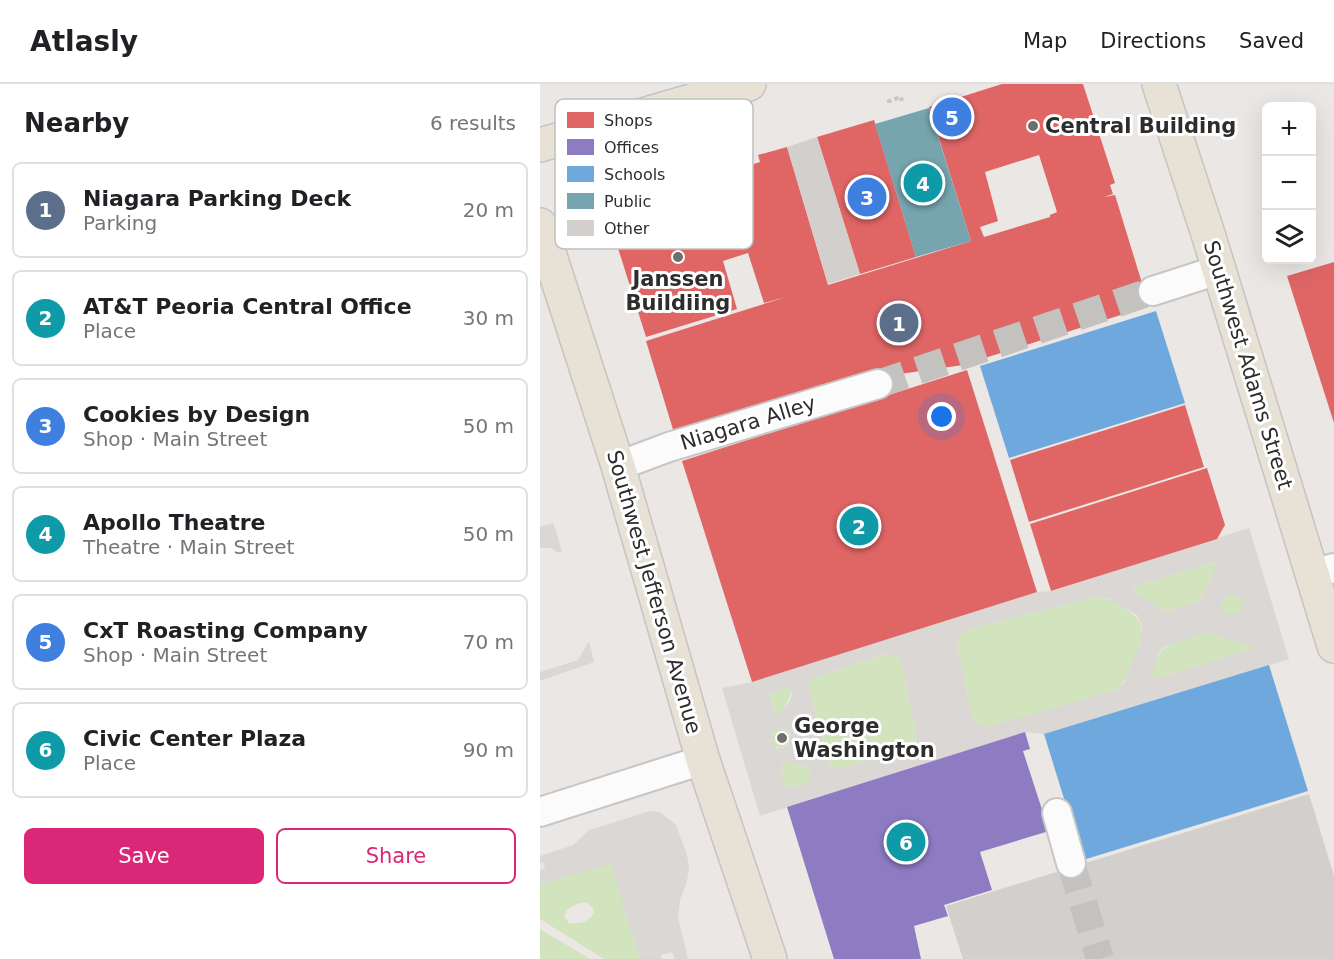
<!DOCTYPE html>
<html lang="en">
<head>
<meta charset="utf-8">
<style>
	body { margin:0; font-family:"DejaVu Sans",sans-serif; background:#f2f2f2; color:#202124 }
	.controls { position:absolute; right:18px; top:18px; display:grid; overflow:hidden; border-radius:9px; box-shadow:0 6px 24px #0002 }
	.controls button { width:54px; height:54px; display:grid; place-items:center; padding:0; border:0; border-bottom:2px solid #e0e0e0; background:#fff; color:#202124; font:30px sans-serif }
	.you { position:absolute; left:402px; top:333px; width:21px; height:21px; margin:-15px; border:4px solid #fff; border-radius:50%; background:#1a73e8; box-shadow:0 0 0 9px #1a73e833 }
	.badge { display:grid; place-items:center; width:39px; height:39px; border-radius:50%; background:#db2777; color:#fff; font-size:20px; font-weight:700 }
	.pin { position:absolute; translate:-50% -50%; border:3px solid #fff; box-shadow:0 2px 6px #0006 }
	.list { margin:0; padding:0; list-style:none }
	h2 { display:flex; justify-content:space-between; align-items:center; height:78px; margin:0; padding:0 24px; font-size:26px }
	h2 small { font-size:20px; font-weight:400; color:#757577 }
	.list li { display:grid; grid-template-columns:39px 1fr auto; gap:18px; align-items:center; box-sizing:border-box; height:96px; margin:0 12px 12px; padding:0 12px; border:2px solid #e0e0e0; border-radius:9px }
	.list b { display:block; font-size:22px; white-space:nowrap }
	.list p { margin:0; font-size:20px; white-space:nowrap; color:#757577 }
	.list em { font-size:20px; font-style:normal; color:#757577 }
	.actions { display:flex; gap:12px; padding:18px 24px }
	.actions a { flex:1; padding:14px 0; border:2px solid #db2777; border-radius:9px; text-align:center; font-size:21px; color:#db2777 }
	.actions .main { background:#db2777; color:#fff }
	.icon { flex:none; width:33px; height:33px; fill:none; stroke:currentColor; stroke-width:2; stroke-linecap:round; stroke-linejoin:round }
	.map { position:relative; flex:none; width:794px; height:875px; overflow:hidden }
	header { display:flex; align-items:center; gap:36px; box-sizing:border-box; height:84px; padding:0 30px; background:#fff; border-bottom:2px solid #e0e0e0 }
	header strong { font-size:28px }
	nav { display:flex; gap:33px; margin-inline-start:auto; font-size:21px }
	main { display:flex }
	aside { flex:1; background:#fff }
	.map>svg:first-child { display:block }
	.green { fill:#d1e4be; fill-rule:evenodd }
	.plaza { fill:#dad7d4; fill-rule:evenodd }
	.shops { fill:#e06666; fill-rule:evenodd }
	.offices { fill:#8e7cc3 }
	.schools { fill:#6fa8dc }
	.public { fill:#76a5af }
	.building { fill:#d2cfcd }
	.lines { fill:none; stroke-linecap:round; stroke-linejoin:round }
	.minor-tunnel { stroke:#c4c2bf; stroke-width:28; stroke-dasharray:28 14; stroke-linecap:butt }
	.minor-casing { stroke:#c6c6c6; stroke-width:32 }
	.major-casing { stroke:#c6c4c3; stroke-width:36 }
	.path { stroke:#c7c7c7; stroke-width:4; stroke-dasharray:4.5 3; stroke-linecap:butt }
	.minor { stroke:#fcfbfb; stroke-width:28 }
	.major { stroke:#e7e1d6; stroke-width:33 }
	.poi-dot { fill:#6f6e6d; stroke:#fff; stroke-width:2 }
	.labels { text-anchor:middle; dominant-baseline:central; stroke-width:6; stroke-linejoin:round; paint-order:stroke }
	.poi-label { font-size:21px; font-weight:bold; fill:#2d2d2d; stroke:#fff; text-anchor:start }
	.street-label { font-size:21px; fill:#2d2d2d; stroke:#fff }
	.key { fill:#fff; stroke:#c0c0c0; stroke-width:1.5 }
	.key-label { font-size:16px; fill:#2d2d2d }
</style>
</head>
<body>
<header>
<strong>Atlasly</strong>
<nav><a>Map</a><a>Directions</a><a>Saved</a></nav>
</header>
<main>
<aside>
<h2>Nearby<small>6 results</small></h2>
<ul class="list">
<li><span class="badge" style="background:#5c6f8a">1</span><div><b>Niagara Parking Deck</b><p>Parking</p></div><em>20 m</em></li>
<li><span class="badge" style="background:#0f9aa8">2</span><div><b>AT&amp;T Peoria Central Office</b><p>Place</p></div><em>30 m</em></li>
<li><span class="badge" style="background:#3f7fe0">3</span><div><b>Cookies by Design</b><p>Shop · Main Street</p></div><em>50 m</em></li>
<li><span class="badge" style="background:#0f9aa8">4</span><div><b>Apollo Theatre</b><p>Theatre · Main Street</p></div><em>50 m</em></li>
<li><span class="badge" style="background:#3f7fe0">5</span><div><b>CxT Roasting Company</b><p>Shop · Main Street</p></div><em>70 m</em></li>
<li><span class="badge" style="background:#0f9aa8">6</span><div><b>Civic Center Plaza</b><p>Place</p></div><em>90 m</em></li>
</ul>
<div class="actions"><a class="main">Save</a><a>Share</a></div>
</aside>
<div class="map">
<svg width="794" height="875" viewBox="0 0 794 875">
	<rect width="100%" height="100%" fill="#eae7e4"/>
	<g class="green">
		<polygon points="680,477 664,510 658,517 628,527 619,524 596,509 593,506 595,502"/>
		<circle cx="691" cy="521" r="11"/>
		<path d="M555,513C566,514 573,517 582,523C607,537 604,548 595,574C590,587 586,597 576,606L448,644L438,639L432,633L417,561L421,551L428,545Z"/>
		<path d="M662,549L672,550L717,564L614,595L611,593C617,558 633,560 662,549Z"/>
		<polygon points="347,570 356,571 361,577 377,655 373,662 301,685 292,683 288,679 269,605 270,598 273,594"/>
		<polygon points="246,604 253,606 242,629 238,631 233,627 230,612 234,608"/>
		<circle cx="240" cy="654" r="10"/>
		<polygon points="249,677 266,683 271,691 269,699 255,704 246,701 241,686 242,680"/>
		<path d="M71,779L100,875H64L0,835V800ZM39,819H47L53,824L54,829C47,839 41,840 29,839L24,832L27,825Z"/>
		<polygon points="0,845 50,875 0,875"/>
	</g>
	<g class="plaza">
		<polygon points="13,439 17,450 22,468 17,468 11,464 0,464 0,443"/>
		<path d="M709,444L749,575L504,650L485,648L220,732L182,604L212,598L497,508L513,507ZM679,477L664,510L658,517L628,527L619,524L596,509L593,506L595,502ZM693,510L701,516V523L698,529L688,531L682,527L681,520L686,511ZM555,513L568,515L597,531L602,543L600,560L584,599L576,606L448,643L438,639L432,633L417,561L421,551L428,545ZM662,549L672,550L716,564L614,595L611,593L619,568L624,563ZM346,570L356,572L361,577L377,655L373,662L301,685L292,683L288,679L269,605L270,598L273,594ZM246,604L253,606L251,614L242,629L238,630L233,627L230,612L234,608ZM239,644L245,645L250,650L249,660L243,664H236L230,656L233,647ZM249,677L266,683L271,691L269,698L255,704L246,701L241,686L242,680Z"/>
		<polygon points="49,557 54,578 0,597 0,588 38,576"/>
		<polygon points="110,727 120,728 136,741 147,771 149,783 147,797 140,816 138,834 148,875 135,875 132,868 121,871 122,875 100,875 71,780 0,800 0,786 5,784 3,778 0,779 0,772 33,761 49,746"/>
	</g>
	<g class="shops">
		<path d="M462,0H543L575,99L570,101L573,110L564,113L575,111L609,222L423,281L325,295L135,352L106,257L246,213L224,219L208,169L183,177L197,225L106,253L66,126L220,78L218,71L247,63L288,201L431,157L389,23ZM499,71L517,128L510,131V133L444,153L440,143L458,137L445,88Z"/>
		<polygon points="334,36 376,173 320,190 277,53"/>
		<polygon points="794,178 794,339 747,192"/>
		<polygon points="427,286 497,508 212,598 142,377"/>
		<polygon points="645,321 664,383 489,438 470,376"/>
		<polygon points="667,384 685,441 677,455 511,507 490,440"/>
	</g>
	<polygon class="offices" points="485,648 490,665 483,667 509,747 440,768 452,806 404,821 408,832 374,842 381,875 294,875 247,723"/>
	<g class="schools">
		<polygon points="616,227 645,319 469,374 440,282"/>
		<polygon points="729,581 768,707 543,776 504,650"/>
	</g>
	<polygon class="public" points="389,24 431,157 376,173 335,40"/>
	<g class="building">
		<polygon points="277,53 320,190 288,200 247,63"/>
		<polygon points="769,710 794,792 794,875 423,875 406,822"/>
	</g>
	<g class="lines">
		<g class="minor-tunnel">
			<polyline points="338,300 613,207"/>
			<polyline points="531,779 560,875"/>
		</g>
		<defs>
			<g id="minor">
				<polyline points="613,207 678,186"/>
				<polyline points="78,382 129,363 338,300"/>
				<polyline points="771,490 794,484"/>
				<polyline points="0,728 163,676"/>
				<polyline points="517,729 531,779"/>
			</g>
			<g id="major">
				<polyline points="619,0 669,153 794,562"/>
				<polyline points="0,61 209,0"/>
				<polyline points="0,141 78,382 163,676 230,875"/>
			</g>
		</defs>
		<use href="#minor" class="minor-casing"/>
		<use href="#major" class="major-casing"/>
		<polyline class="path" points="349,19 349,17 361,13 362,17"/>
		<use href="#minor" class="minor"/>
		<use href="#major" class="major"/>
	</g>
	<g class="poi-dot">
		<circle cx="493" cy="42" r="6"/>
		<circle cx="138" cy="173" r="6"/>
		<circle cx="242" cy="654" r="6"/>
	</g>
	<g class="labels">
		<g class="poi-label">
			<text x="505" y="42">Central Building</text>
			<text x="138" y="195" text-anchor="middle">Janssen<tspan x="138" dy="24">Buildiing</tspan></text>
			<text x="254" y="642">George<tspan x="254" dy="24">Washington</tspan></text>
		</g>
		<g class="street-label">
			<text transform="translate(708 281) rotate(73)">Southwest Adams Street</text>
			<text transform="translate(208 339) rotate(-17)">Niagara Alley</text>
			<text transform="translate(114 508) rotate(74)">Southwest Jefferson Avenue</text>
		</g>
	</g>
	<rect x="15" y="15" width="198" height="150" rx="9" class="key"/>
	<rect x="27" y="28" width="27" height="16" fill="#e06666"/>
	<rect x="27" y="55" width="27" height="16" fill="#8e7cc3"/>
	<rect x="27" y="82" width="27" height="16" fill="#6fa8dc"/>
	<rect x="27" y="109" width="27" height="16" fill="#76a5af"/>
	<rect x="27" y="136" width="27" height="16" fill="#d2cfcd"/>
	<g class="key-label">
		<text x="64" y="42">Shops</text>
		<text x="64" y="69">Offices</text>
		<text x="64" y="96">Schools</text>
		<text x="64" y="123">Public</text>
		<text x="64" y="150">Other</text>
	</g>
</svg>
<div class="controls">
<button>+</button>
<button>−</button>
<button><svg class="icon" aria-label="layers" viewBox="0 0 24 24"><path d="M12 4l9 5-9 5-9-5zM3 14l9 5 9-5"/></svg></button>
</div>
<div class="you"></div>
<div class="pin badge" style="left:359px;top:239px;background:#5c6f8a">1</div>
<div class="pin badge" style="left:319px;top:442px;background:#0f9aa8">2</div>
<div class="pin badge" style="left:327px;top:113px;background:#3f7fe0">3</div>
<div class="pin badge" style="left:383px;top:99px;background:#0f9aa8">4</div>
<div class="pin badge" style="left:412px;top:33px;background:#3f7fe0">5</div>
<div class="pin badge" style="left:366px;top:758px;background:#0f9aa8">6</div>
</div>
</main>
</body>
</html>
